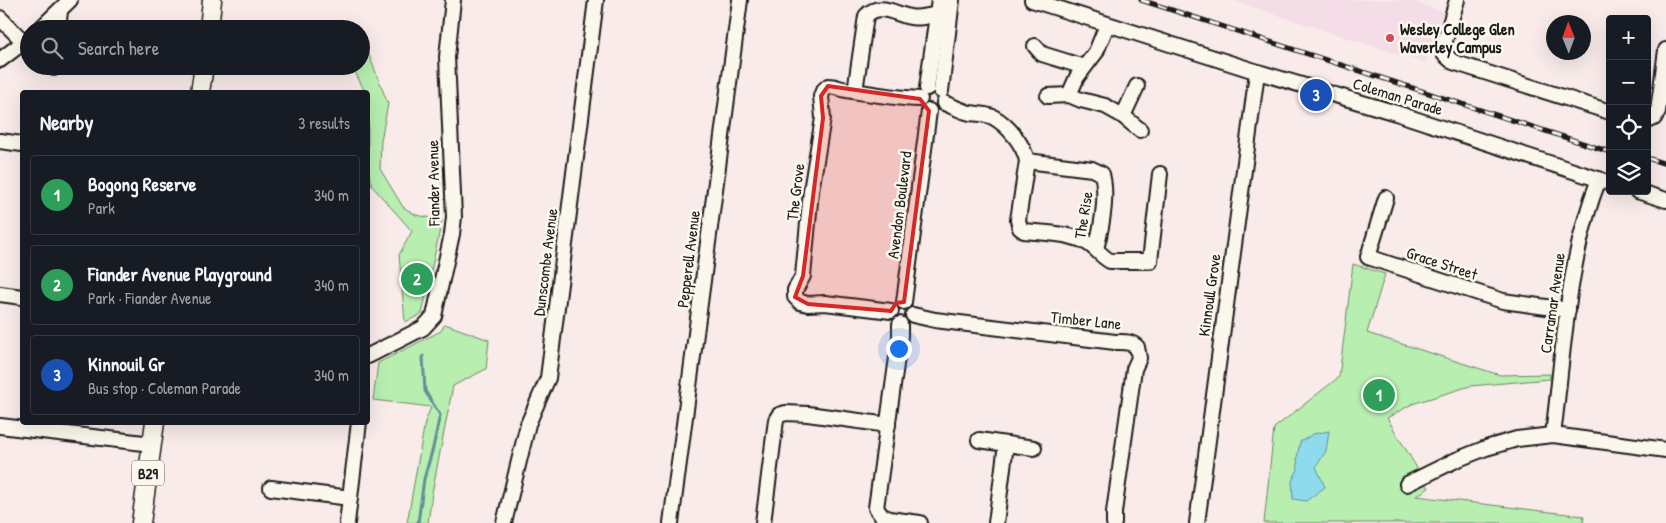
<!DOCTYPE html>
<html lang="en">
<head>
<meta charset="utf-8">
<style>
	body { margin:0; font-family:"Patrick Hand",sans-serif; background:#20242c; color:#f1f3f6 }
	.controls { position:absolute; right:15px; top:15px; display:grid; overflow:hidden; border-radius:5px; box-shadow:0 5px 20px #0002 }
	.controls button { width:45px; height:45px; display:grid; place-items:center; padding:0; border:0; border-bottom:1px solid #363941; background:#171b24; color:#f1f3f6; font:25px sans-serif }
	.compass { position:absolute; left:1546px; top:15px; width:45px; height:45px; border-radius:50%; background:#171b24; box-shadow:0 5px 20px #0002; rotate:359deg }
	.you { position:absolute; left:898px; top:348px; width:18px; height:18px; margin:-12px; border:4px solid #fff; border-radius:50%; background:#1a73e8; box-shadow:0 0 0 8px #1a73e833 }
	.badge { display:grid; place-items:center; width:32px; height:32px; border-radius:50%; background:#8c9099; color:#fff; font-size:16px; font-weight:700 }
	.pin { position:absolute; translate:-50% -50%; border:2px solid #fff; box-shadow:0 1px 5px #0006 }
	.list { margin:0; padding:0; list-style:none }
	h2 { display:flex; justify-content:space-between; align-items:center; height:65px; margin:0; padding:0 20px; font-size:21px }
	h2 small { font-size:16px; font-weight:400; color:#9ea1a6 }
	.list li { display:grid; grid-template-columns:32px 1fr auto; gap:15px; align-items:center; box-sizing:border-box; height:80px; margin:0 10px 10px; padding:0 10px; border:1px solid #363941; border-radius:5px }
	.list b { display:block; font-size:19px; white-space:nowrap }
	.list p { margin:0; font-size:16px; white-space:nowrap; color:#9ea1a6 }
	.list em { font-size:16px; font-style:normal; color:#9ea1a6 }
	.icon { flex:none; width:28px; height:28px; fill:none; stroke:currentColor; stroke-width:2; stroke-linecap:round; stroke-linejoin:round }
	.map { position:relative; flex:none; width:1666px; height:523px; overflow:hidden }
	.search { position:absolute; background:#171b24; box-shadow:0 5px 20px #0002; left:20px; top:20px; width:350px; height:55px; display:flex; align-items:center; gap:12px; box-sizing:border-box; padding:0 18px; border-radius:28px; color:#9ea1a6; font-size:19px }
	.panel { position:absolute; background:#171b24; box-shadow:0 5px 20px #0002; left:20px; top:90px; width:350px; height:335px; border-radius:5px }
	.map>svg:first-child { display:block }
	.built { fill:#f4dde6 }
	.green { fill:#b8eeb0; stroke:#6a8566 }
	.water { fill:#8fdbee; stroke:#618f9a }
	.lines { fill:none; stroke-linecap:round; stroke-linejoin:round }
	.stream { stroke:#618f9a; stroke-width:3 }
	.minor-casing { stroke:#1c1c1c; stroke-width:18 }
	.major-casing { stroke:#1c1c1c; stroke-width:21 }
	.minor { stroke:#fbf7ec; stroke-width:14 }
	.major { stroke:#fbf7ec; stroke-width:18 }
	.rail-casing { stroke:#1c1c1c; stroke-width:5 }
	.rail { stroke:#fbf7ec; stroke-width:3; stroke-dasharray:9; stroke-linecap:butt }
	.marked { fill:#d62828; fill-opacity:0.2; stroke:#d62828; stroke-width:4; stroke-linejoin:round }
	.poi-dot { fill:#d1495b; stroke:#fbf7ec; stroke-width:2 }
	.labels { text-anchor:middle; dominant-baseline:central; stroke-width:5; stroke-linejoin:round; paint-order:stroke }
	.shield { fill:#fbf7ec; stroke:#5f5e5a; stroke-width:1 }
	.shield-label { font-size:15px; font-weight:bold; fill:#1c1c1c }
	.poi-label { font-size:16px; font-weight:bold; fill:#1c1c1c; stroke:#fbf7ec; text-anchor:start }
	.street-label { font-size:16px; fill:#1c1c1c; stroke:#fbf7ec }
</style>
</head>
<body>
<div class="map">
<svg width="1666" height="523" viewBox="0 0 1666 523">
	<rect width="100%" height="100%" fill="#f8ebe9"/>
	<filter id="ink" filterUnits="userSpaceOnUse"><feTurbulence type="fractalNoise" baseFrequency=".02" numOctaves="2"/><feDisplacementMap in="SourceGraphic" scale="10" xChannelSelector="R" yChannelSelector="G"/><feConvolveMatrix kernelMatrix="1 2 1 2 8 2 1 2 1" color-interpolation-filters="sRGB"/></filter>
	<g filter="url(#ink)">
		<polygon class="built" points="1232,0 1408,0 1443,12 1425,63"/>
		<g class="green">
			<polygon points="361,55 369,55 388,104 381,140 380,169 403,207 416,215 442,220 422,314 405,322 399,255 412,231 372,186 368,170 368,112 369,100 368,92 365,92 352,66 361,66"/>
			<polygon points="1353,264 1385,274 1367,333 1500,375 1550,374 1550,379 1470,386 1412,404 1387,418 1429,488 1416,496 1584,516 1583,523 1264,523 1274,428 1339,377"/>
			<polygon points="445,324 489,340 486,369 453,386 432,493 428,523 407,523 425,422 431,407 373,400 378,363 441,331"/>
		</g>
		<polygon class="water" points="1329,431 1326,451 1316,467 1325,487 1306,501 1293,499 1292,481 1298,469 1297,458 1300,442 1313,434"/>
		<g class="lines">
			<polyline class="stream" points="418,523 424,479 433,448 440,415 425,391 423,356"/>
			<defs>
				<g id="minor">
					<polyline points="1032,0 1258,72 1396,113 1610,183"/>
					<polyline points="1457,0 1444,44 1444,54 1453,62 1610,112"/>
					<polyline points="0,18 24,42"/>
					<polyline points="40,29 70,0"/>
					<polyline points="58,29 60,11"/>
					<polyline points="1035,46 1042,54 1084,67"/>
					<polyline points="0,60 29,38"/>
					<polyline points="54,68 54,66"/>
					<polyline points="927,88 939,0"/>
					<path d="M855,91L866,16C879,2 895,14 910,17C919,19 929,16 938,14"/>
					<polyline points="941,91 952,0"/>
					<polyline points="1069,95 1077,77 1096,52 1107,25"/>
					<polyline points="1048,96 1069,95 1081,100 1105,106 1123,116 1140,130"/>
					<path d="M944,103C952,106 961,111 970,113C978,114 986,114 993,117C1008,125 1024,145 1027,161L1018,220L1020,228L1024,231C1043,233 1073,233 1089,244C1097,249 1102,257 1110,261H1150L1160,174"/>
					<polyline points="1123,116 1137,86"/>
					<polyline points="1647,121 1654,118 1658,111 1666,50"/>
					<polyline points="0,141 22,144"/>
					<path d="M1027,161L1092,169L1102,174C1108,197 1102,226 1096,249"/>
					<polyline points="1637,191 1666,200"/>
					<polyline points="1386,198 1368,257 1503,301 1568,310"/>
					<polyline points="0,294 22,297"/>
					<polyline points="904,302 929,111"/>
					<path d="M891,311L825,303L808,304L800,302L795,297V290L803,276L811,191L823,118L821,96L823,91L828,86C835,86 840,89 847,90C871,94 895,98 920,99"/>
					<path d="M913,315L935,320L1115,342C1123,342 1131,341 1137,347L1139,358L1134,369L1114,512V523"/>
					<polyline points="900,324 900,336 876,508 881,515 889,519 920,523"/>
					<polyline points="368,356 423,328 434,316 452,234 454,217 447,57 453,0"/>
					<polyline points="0,426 152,444"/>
					<path d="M1553,435C1564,349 1567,260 1599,179"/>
					<polyline points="979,440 1034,448"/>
					<polyline points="1407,484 1456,460 1486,448 1517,439 1553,435 1666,450"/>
					<polyline points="271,488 350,498"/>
					<polyline points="347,523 359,422"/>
					<polyline points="504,523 528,424 548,378 596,0"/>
					<polyline points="671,523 740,0"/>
					<polyline points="763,523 776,420 779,415 786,413 808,414 888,425"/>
					<polyline points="996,523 1006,444"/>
					<polyline points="1197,523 1256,80 1258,72"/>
				</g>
				<g id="major">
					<polyline points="209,29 212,0"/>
					<polyline points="200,92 204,66"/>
					<polyline points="141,523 155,422"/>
				</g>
			</defs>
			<use href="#minor" class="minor-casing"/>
			<use href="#major" class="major-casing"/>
			<use href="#minor" class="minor"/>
			<use href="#major" class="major"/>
			<defs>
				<g id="rail">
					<polyline points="1141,0 1610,152"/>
					<polyline points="1647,158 1666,164"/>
				</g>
			</defs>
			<use href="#rail" class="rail-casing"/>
			<use href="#rail" class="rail"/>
		</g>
	</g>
	<path class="marked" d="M828,86L920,99L929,111L904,302L896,303L891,311L808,304L795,297L803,276L823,118L821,96Z"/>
	<circle class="poi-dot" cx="1390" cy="38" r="5"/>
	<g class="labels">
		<rect class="shield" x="132" y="460.5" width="32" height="25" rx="4"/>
		<g class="shield-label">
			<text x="148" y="473">B29</text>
		</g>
		<g class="poi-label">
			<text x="1400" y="29">Wesley College Glen<tspan x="1400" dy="18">Waverley Campus</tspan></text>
		</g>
		<g class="street-label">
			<text transform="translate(1398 96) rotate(17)">Coleman Parade</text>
			<text transform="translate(433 183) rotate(-91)">Fiander Avenue</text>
			<text transform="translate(795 192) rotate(-83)">The Grove</text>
			<text transform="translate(899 205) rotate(-83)">Avendon Boulevard</text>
			<text transform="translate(1083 215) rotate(-81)">The Rise</text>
			<text transform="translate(688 259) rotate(-83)">Pepperell Avenue</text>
			<text transform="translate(545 262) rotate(-83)">Dunscombe Avenue</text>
			<text transform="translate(1442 263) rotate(18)">Grace Street</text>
			<text transform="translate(1209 295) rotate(-82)">Kinnoull Grove</text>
			<text transform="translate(1552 303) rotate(-82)">Carramar Avenue</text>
			<text transform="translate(1086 320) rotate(6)">Timber Lane</text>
		</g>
	</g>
</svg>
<div class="controls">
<button>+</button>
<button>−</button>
<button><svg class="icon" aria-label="locate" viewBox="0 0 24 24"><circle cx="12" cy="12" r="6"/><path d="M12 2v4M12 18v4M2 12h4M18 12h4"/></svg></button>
<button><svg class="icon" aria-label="layers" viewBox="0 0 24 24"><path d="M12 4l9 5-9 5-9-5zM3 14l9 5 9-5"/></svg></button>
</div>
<svg class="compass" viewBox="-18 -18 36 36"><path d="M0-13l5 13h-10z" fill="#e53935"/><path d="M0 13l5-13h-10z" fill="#9ea1a6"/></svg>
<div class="you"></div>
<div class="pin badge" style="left:1379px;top:395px;background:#2e9e5b">1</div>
<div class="pin badge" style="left:417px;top:279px;background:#2e9e5b">2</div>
<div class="pin badge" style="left:1316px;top:95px;background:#1a4fb4">3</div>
<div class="search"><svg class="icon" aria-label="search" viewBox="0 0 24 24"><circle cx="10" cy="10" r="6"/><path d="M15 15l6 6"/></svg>Search here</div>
<section class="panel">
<h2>Nearby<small>3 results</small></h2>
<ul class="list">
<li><span class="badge" style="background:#2e9e5b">1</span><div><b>Bogong Reserve</b><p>Park</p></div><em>340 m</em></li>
<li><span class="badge" style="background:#2e9e5b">2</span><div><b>Fiander Avenue Playground</b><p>Park · Fiander Avenue</p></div><em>340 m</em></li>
<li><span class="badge" style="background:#1a4fb4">3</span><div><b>Kinnouil Gr</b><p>Bus stop · Coleman Parade</p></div><em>340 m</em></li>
</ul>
</section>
</div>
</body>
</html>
